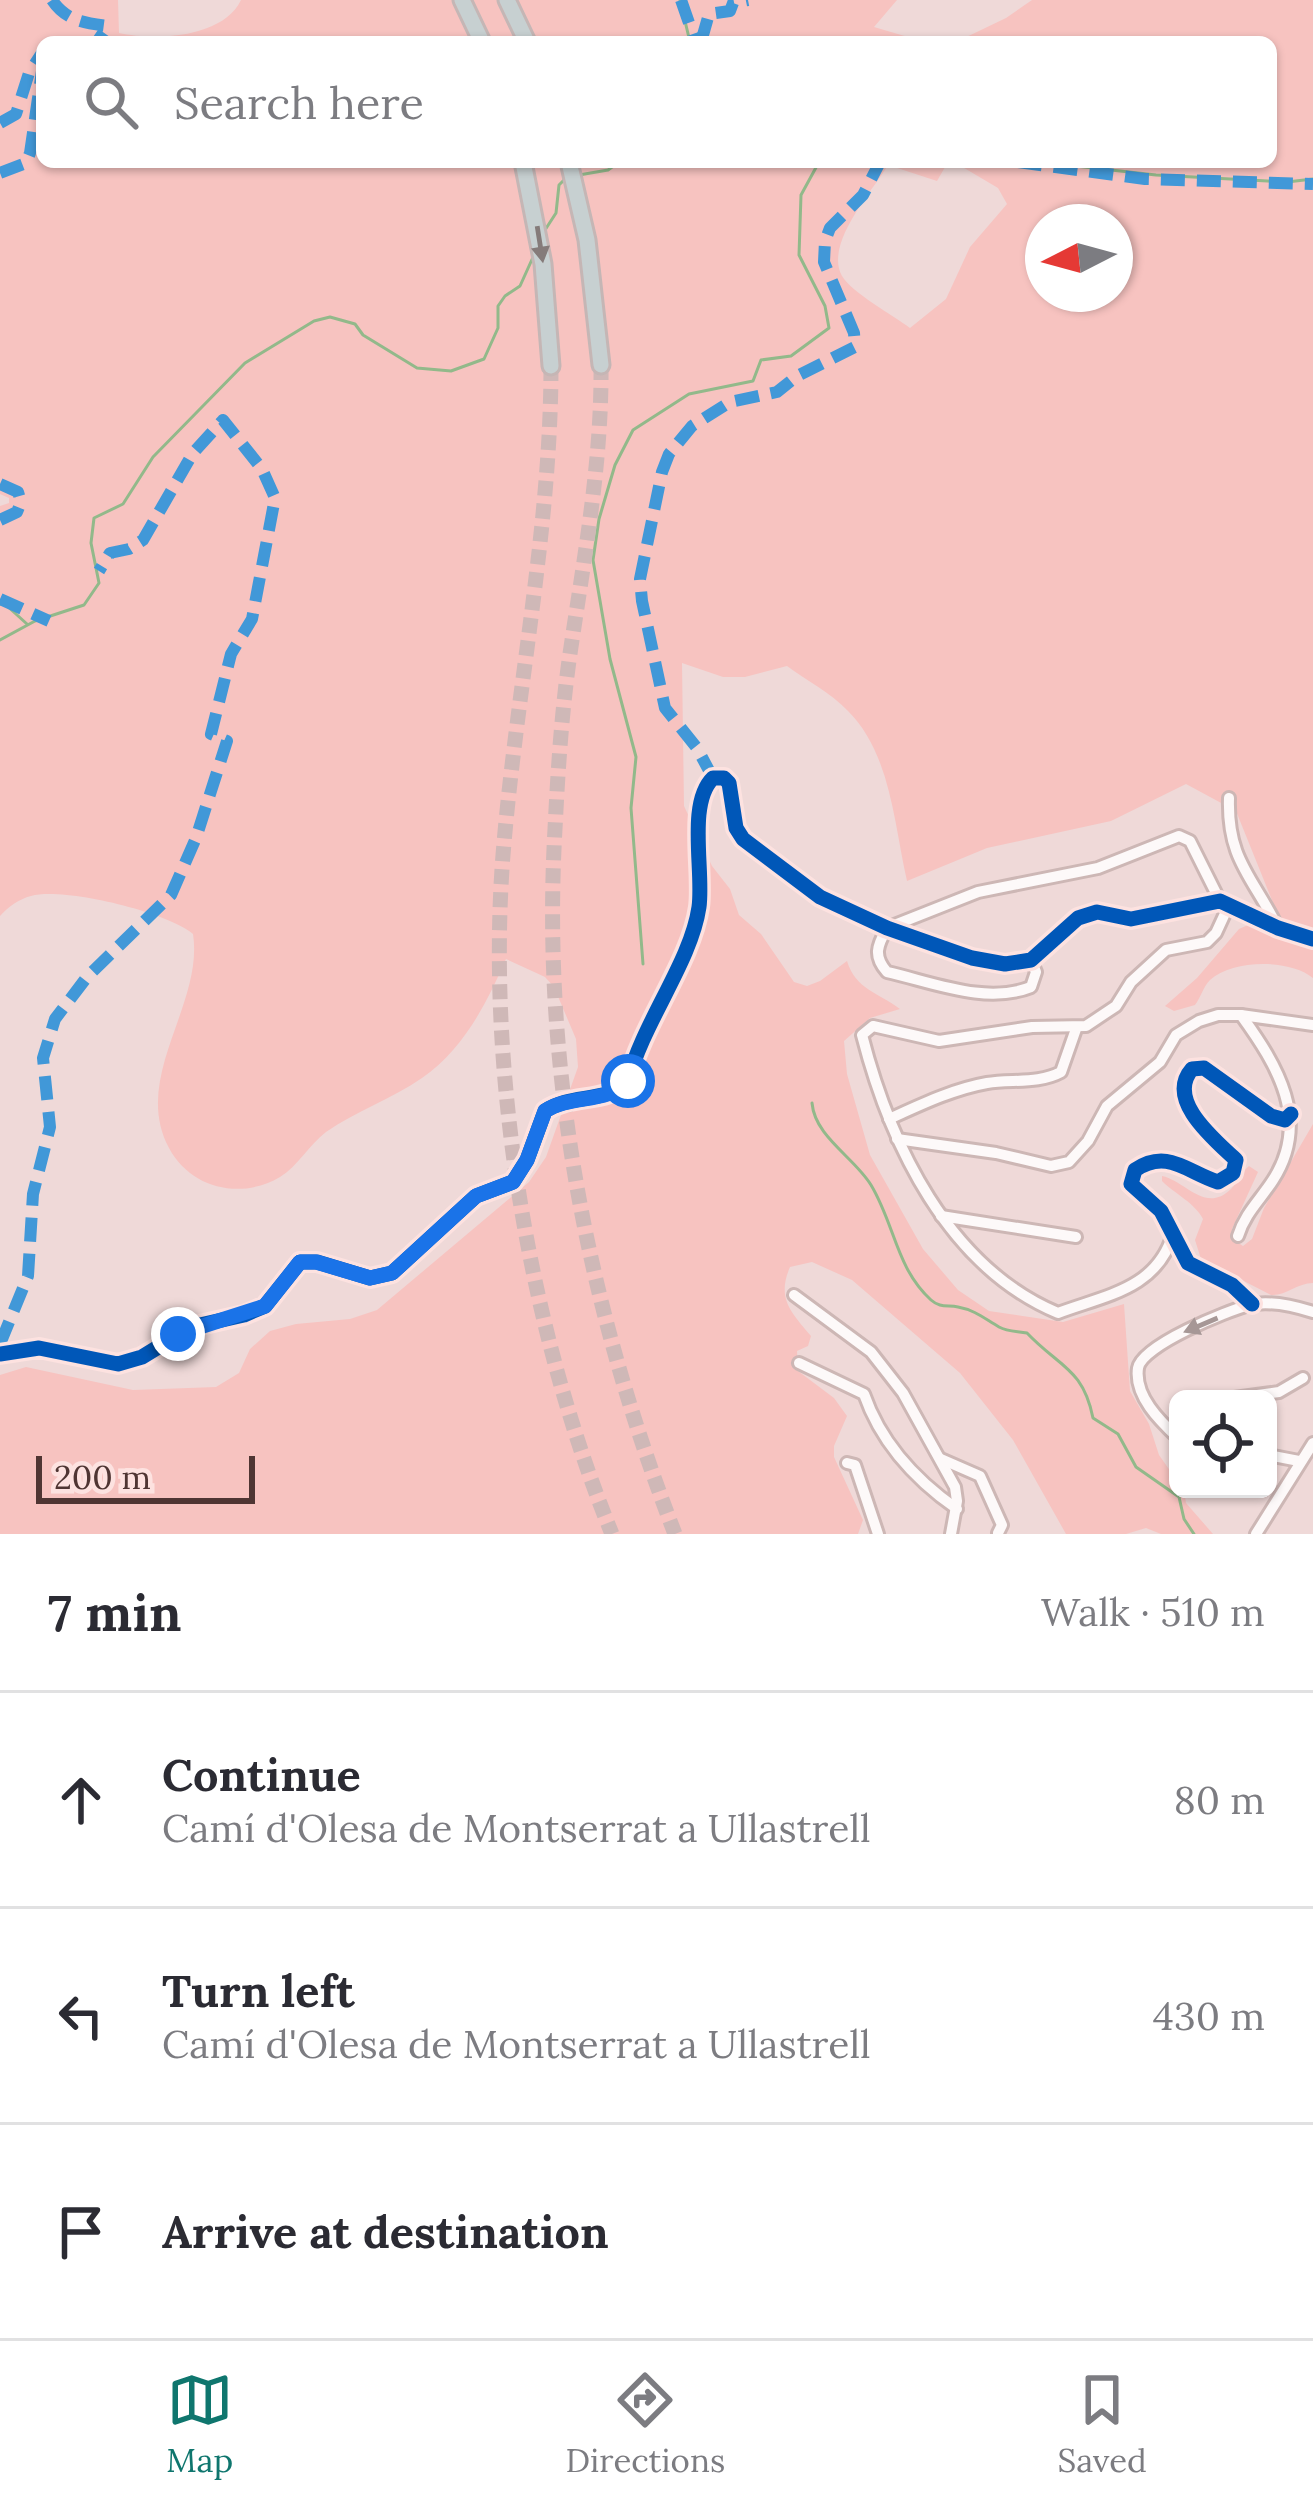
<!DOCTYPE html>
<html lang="en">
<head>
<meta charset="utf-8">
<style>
	body { margin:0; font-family:Lora,serif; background:#f2f2f3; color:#2b2b33 }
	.controls { position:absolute; right:36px; bottom:36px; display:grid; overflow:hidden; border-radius:18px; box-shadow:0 3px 9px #0004 }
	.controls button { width:108px; height:108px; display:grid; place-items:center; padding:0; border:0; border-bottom:3px solid #e1e1e2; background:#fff; color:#2b2b33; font:60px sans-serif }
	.compass { position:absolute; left:1025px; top:204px; width:108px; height:108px; border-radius:50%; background:#fff; box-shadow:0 3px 9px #0004; rotate:264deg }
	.scale { position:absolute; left:36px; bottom:30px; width:219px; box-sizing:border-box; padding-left:12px; border:6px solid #4f3533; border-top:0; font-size:33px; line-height:42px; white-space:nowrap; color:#4f3533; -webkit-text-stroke:9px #fde2e0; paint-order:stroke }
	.stop { position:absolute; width:36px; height:36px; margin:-27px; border:9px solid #1a73e8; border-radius:50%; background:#fff }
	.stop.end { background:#1a73e8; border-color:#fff; box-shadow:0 3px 12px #0008 }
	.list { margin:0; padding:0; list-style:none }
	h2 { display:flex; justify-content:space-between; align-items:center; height:156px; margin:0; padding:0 48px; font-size:51px }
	h2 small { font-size:39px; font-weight:400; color:#7c7c81 }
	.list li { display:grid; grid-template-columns:78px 1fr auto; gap:36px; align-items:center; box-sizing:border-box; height:216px; padding:0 48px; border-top:3px solid #e1e1e2 }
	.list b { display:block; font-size:45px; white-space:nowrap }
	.list p { margin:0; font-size:39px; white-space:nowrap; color:#7c7c81 }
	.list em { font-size:39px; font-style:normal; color:#7c7c81 }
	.icon { flex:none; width:66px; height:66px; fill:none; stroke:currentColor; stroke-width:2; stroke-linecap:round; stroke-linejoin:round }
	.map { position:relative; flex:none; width:1313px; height:1534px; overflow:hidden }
	.search { position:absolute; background:#fff; box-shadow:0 3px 9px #0004; left:36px; right:36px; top:36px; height:132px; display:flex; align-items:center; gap:30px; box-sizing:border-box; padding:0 42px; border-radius:18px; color:#7c7c81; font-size:45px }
	.sheet { height:804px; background:#fff }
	nav { display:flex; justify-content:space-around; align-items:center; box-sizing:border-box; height:168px; border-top:3px solid #e1e1e2; background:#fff; font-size:33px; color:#7c7c81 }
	nav a { display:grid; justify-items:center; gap:6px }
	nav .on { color:#0f766e }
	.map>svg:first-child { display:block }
	.green { fill:#f7c3c0; fill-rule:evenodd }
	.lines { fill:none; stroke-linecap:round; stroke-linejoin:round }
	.stream { stroke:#92b98a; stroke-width:3 }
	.highway-tunnel { stroke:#cfb8b7; stroke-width:15; stroke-dasharray:15 8; stroke-linecap:butt }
	.minor-casing { stroke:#cdb7b5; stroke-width:16 }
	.highway-casing { stroke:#c5b6b5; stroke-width:21 }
	.minor { stroke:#fdf9f9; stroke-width:10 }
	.highway { stroke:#c7d0d1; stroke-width:15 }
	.quiet { stroke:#4198d8; stroke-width:12; stroke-dasharray:24 12; stroke-linecap:butt }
	.cycleway-casing { stroke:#fde2e0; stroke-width:22 }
	.cycleway { stroke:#0057b8; stroke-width:15 }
	.oneway { fill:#857b7a }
	.oneway2 { fill:#a69796 }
	.route { stroke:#1a73e8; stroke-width:15 }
</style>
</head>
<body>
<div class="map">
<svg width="1313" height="1534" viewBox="0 0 1313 1534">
	<rect width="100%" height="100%" fill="#efd9d8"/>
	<g class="green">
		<path d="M0,0H118L119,33C155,41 223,38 241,0H897L874,27L925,42H42V162H948L937,181L888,165C872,192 824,244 842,276C851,292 894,316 910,328L946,299L970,247L1007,204L998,188L954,162H1271V42H956L1006,18L1032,0H1313V978C1290,959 1233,959 1210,980C1203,987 1201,997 1195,1005L1174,1011L1165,1006L1197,978L1239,929L1248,925L1267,934L1280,920L1236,811L1186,784L1111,821L987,848L907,881C894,824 891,754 848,711C831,693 806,680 787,666L745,677H723L682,663L684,806L712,866L730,889L739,915L761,934L794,982L807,986L820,981L847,961C856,990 878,992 900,1009L870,1018L844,1041L847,1074L870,1155L923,1249L958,1290L989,1311L1063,1322L1124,1304L1130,1391L1149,1424L1159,1455L1178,1482V1489H1184L1186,1503L1213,1534H1161L1146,1528L1126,1534H1066L1013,1440L960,1373L852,1280L812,1262L790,1267C776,1299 792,1313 811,1336L808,1346L797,1351L798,1371L834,1398L847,1416L834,1446V1457L863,1520L858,1534H0V1375L26,1367L133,1390L216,1387L239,1373L250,1349L270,1331L296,1324L350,1319L377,1310L529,1182L546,1157L578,1067L576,1039L554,987L545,977L506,959C487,1003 463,1050 422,1078C392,1099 356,1111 326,1132C309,1145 298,1166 280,1177C241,1200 191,1189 169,1148C131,1077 204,1005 193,934C167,912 64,887 31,896C19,899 8,907 0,916V506L9,503V498L0,494ZM1043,222H1115V294H1043Z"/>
		<path d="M1313,1124V1283C1297,1283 1286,1296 1271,1295L1201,1259L1195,1240L1203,1219C1195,1203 1175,1194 1162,1181V1176C1186,1181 1205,1214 1231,1189C1239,1181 1240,1173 1249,1166L1258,1172L1232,1229L1234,1240L1243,1246L1252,1239L1264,1208Z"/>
	</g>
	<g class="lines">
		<g class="stream">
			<polyline points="680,0 690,42"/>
			<polyline points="1039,162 1156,175 1287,182 1313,179"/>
			<polyline points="579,175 608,170 619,162"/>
			<polyline points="545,230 556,213 559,185 564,180"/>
			<polyline points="0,604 6,605 27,624"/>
			<polyline points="0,640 35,621 84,605 99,583 91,543 94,518 123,504 153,457 245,363 314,321 330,317 355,324 363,335 417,368 451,371 484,359 498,328 498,306 505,296 520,286 534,255"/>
			<polyline points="643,964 631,808 636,757 610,659 593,560 599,519 615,465 633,430 689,394 753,381 761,360 791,356 829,328 825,306 799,255 801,195 819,162"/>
			<path d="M812,1103C815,1137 854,1157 871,1185C895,1225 896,1268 931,1300C940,1308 947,1305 958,1307C975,1310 985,1319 999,1327C1008,1332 1018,1331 1027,1333C1059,1367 1083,1368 1093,1418L1118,1434L1136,1467L1179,1497L1184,1519L1194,1534"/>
		</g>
		<g class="highway-tunnel">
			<path d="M601,365C602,460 585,553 571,647C562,706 558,768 555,829C541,1071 588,1309 675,1534"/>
			<path d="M551,366C551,530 516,692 503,855C486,1074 529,1331 612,1534"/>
		</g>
		<defs>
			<g id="minor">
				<path d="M1229,798C1227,860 1253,877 1278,928"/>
				<polyline points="887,928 978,892 1098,868 1179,836 1190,841 1220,901"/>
				<path d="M887,928C877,946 873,956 887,972C932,982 986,1005 1031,987L1036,972L1031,960"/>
				<path d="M889,1119C920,1105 953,1089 987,1083C1011,1079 1039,1084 1061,1072L1076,1029"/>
				<polyline points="897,1139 996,1153 1051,1166 1069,1162 1088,1141 1107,1106 1160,1062 1176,1035 1199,1021 1218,1015 1241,1015 1313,1025"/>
				<polyline points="941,1216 1076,1237"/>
				<path d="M1173,1234C1157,1289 1106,1295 1058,1313C948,1267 890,1144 862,1035L873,1026L939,1041L1032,1027L1086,1026L1116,1006L1131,982L1166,950L1207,942L1216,933L1228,907"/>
				<path d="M1238,1236C1245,1213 1261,1199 1273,1180C1311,1121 1278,1066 1241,1015"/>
				<polyline points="794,1295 871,1352 903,1393 955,1487 957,1501 951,1534"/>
				<path d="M1252,1304L1232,1285L1188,1263L1161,1211L1131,1184L1135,1170C1167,1148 1187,1172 1218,1182L1233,1173L1236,1160C1215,1140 1165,1100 1192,1069L1204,1068L1271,1116L1285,1120L1291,1114"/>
				<path d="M0,1354L39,1348L118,1364L142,1357L191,1327L244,1315L265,1306L300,1262H317L370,1278L392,1273L476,1196L513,1182L527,1160L545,1111C571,1093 607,1104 628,1081C643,1022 691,962 699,907C704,872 687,803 713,778H724L729,783L736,828L743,839L820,897L887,928L972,958L1005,964L1031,960L1078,918L1097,912L1131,919L1220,901L1278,928L1313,939"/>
				<path d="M799,1363L864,1394C881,1443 914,1479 957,1509"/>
				<polyline points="1227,1399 1279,1392 1303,1378"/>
				<path d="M1178,1438C1160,1421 1134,1396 1138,1368C1142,1345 1227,1311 1249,1305C1269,1300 1294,1306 1313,1312"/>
				<polyline points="1268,1455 1299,1461"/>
				<polyline points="941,1459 980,1476 1002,1525 998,1533"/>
				<polyline points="847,1463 855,1465 878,1534"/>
				<polyline points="1256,1534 1313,1443"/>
			</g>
			<g id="highway">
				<polyline points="462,0 482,42"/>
				<polyline points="507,0 527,42"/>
				<polyline points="523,162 543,264 551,366"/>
				<polyline points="569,162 587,240 601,365"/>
			</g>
		</defs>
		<use href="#minor" class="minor-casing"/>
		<use href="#highway" class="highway-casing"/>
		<use href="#minor" class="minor"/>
		<use href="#highway" class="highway"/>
		<g class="quiet">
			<path d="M52,0C66,21 85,23 108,26L97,42"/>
			<polyline points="681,0 694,37 700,42"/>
			<polyline points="701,42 709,14 730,11 733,3 748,0"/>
			<polyline points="0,123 16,114 29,73 42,53"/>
			<polyline points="1018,162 1145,179 1313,184"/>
			<polyline points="0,173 26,163 30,153 42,71"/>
			<polyline points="0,484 18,492 21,502 17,512 0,520"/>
			<polyline points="0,599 49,621"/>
			<polyline points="713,778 697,748 665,708 642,601 640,579 662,472 669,454 692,426 730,402 777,392 797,376 855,347 854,333 824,262 825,241 830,228 863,195 880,162"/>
			<polyline points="0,1344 28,1276 33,1194 50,1127 43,1058 55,1019 87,977 171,895 196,838 227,741 211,734 231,654 252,619 275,498 262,469 223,420 193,453 143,540 129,549 110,553 99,571"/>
		</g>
		<defs>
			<g id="cycleway">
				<path d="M1252,1304L1232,1285L1188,1263L1161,1211L1131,1184L1135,1170C1167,1148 1187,1172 1218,1182L1233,1173L1236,1160C1215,1140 1165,1100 1192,1069L1204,1068L1271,1116L1285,1120L1291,1114"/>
				<path d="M0,1354L39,1348L118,1364L142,1357L191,1327L244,1315L265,1306L300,1262H317L370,1278L392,1273L476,1196L513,1182L527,1160L545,1111C571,1093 607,1104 628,1081C643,1022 691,962 699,907C704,872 687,803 713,778H724L729,783L736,828L743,839L820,897L887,928L972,958L1005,964L1031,960L1078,918L1097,912L1131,919L1220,901L1278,928L1313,939"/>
			</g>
		</defs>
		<use href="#cycleway" class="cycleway-casing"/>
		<use href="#cycleway" class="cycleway"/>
	</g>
	<defs><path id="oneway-solid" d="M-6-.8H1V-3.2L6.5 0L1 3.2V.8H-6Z" transform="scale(3)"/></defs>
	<use class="oneway" href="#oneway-solid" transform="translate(540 244) rotate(81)"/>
	<use class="oneway2" href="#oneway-solid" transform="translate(1201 1325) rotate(157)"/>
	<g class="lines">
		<path class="route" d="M178,1334L265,1306L300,1262H316L370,1278L392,1273L476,1196L513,1182L527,1160L545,1111C571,1094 607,1104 628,1081"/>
	</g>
</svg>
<div class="controls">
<button><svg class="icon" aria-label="locate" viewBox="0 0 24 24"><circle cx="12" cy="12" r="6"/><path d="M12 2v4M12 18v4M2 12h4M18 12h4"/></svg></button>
</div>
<svg class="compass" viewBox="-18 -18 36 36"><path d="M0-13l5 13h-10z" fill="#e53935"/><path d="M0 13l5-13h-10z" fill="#7c7c81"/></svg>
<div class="scale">200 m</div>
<div class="stop" style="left:628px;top:1081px"></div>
<div class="stop end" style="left:178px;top:1334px"></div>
<div class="search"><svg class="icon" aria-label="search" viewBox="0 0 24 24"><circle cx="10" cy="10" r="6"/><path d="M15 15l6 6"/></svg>Search here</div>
</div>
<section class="sheet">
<h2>7 min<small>Walk · 510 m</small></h2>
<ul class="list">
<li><svg class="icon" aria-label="ahead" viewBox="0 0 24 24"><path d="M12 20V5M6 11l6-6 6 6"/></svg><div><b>Continue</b><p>Camí d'Olesa de Montserrat a Ullastrell</p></div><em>80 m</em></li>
<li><svg class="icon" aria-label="left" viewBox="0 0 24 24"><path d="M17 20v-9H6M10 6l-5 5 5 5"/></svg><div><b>Turn left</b><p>Camí d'Olesa de Montserrat a Ullastrell</p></div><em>430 m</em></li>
<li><svg class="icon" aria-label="arrive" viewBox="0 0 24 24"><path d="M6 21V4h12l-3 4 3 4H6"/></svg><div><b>Arrive at destination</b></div></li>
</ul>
</section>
<nav>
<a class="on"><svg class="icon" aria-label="map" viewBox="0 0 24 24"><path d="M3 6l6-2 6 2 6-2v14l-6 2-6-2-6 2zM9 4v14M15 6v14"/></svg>Map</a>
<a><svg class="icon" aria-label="directions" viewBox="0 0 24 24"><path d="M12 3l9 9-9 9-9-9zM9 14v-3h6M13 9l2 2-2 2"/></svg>Directions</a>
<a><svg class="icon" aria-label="saved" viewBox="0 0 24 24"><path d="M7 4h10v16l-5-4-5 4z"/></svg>Saved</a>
</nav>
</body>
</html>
